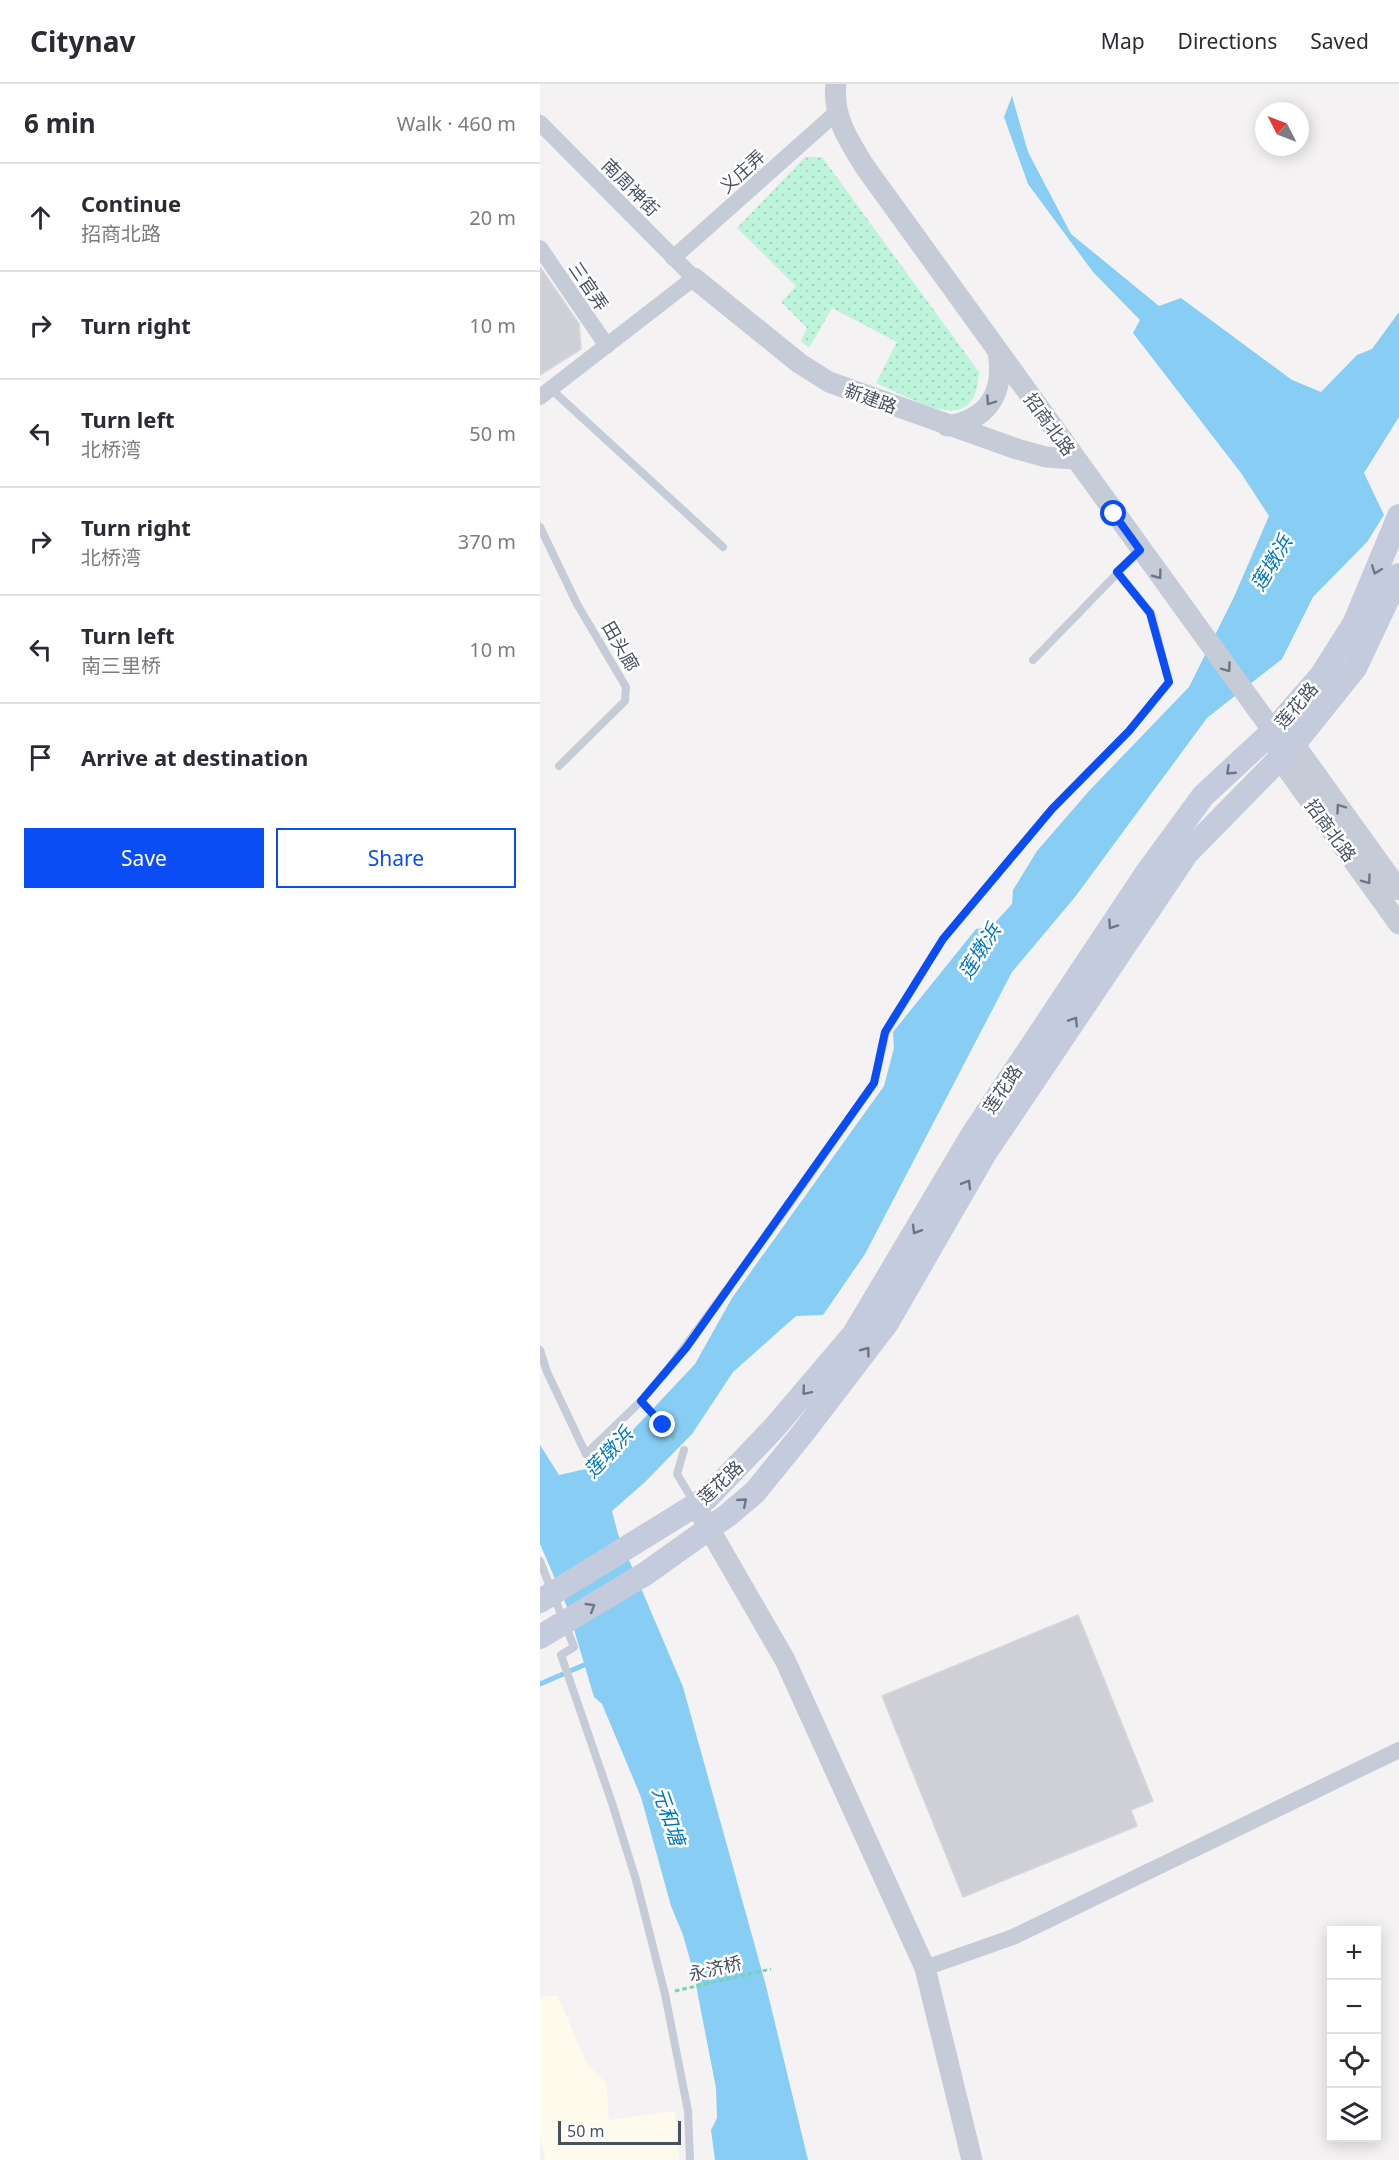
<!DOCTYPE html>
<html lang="en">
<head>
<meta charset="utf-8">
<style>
	body { margin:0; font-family:"Noto Sans","Noto Sans SC",sans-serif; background:#f7f7f7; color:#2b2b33 }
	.controls { position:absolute; right:18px; bottom:18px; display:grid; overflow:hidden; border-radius:0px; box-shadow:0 3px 15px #0003 }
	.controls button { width:54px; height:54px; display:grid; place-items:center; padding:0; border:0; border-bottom:2px solid #e1e1e2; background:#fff; color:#2b2b33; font:30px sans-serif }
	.compass { position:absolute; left:715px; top:18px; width:54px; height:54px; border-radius:50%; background:#fff; box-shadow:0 3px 15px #0003; rotate:312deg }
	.scale { position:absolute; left:18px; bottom:15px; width:123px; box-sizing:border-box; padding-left:6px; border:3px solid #485161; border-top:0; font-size:16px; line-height:21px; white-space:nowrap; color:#485161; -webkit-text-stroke:4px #fff; paint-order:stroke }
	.stop { position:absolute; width:18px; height:18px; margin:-14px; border:4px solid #0b4df5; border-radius:50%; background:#fff }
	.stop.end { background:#0b4df5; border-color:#fff; box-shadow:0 2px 6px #0008 }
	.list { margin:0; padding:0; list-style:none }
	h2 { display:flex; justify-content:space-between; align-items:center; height:78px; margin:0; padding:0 24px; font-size:26px }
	h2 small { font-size:20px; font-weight:400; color:#7c7c81 }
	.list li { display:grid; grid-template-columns:39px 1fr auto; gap:18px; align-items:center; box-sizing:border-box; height:108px; padding:0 24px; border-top:2px solid #e1e1e2 }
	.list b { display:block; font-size:22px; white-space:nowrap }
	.list p { margin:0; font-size:20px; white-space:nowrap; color:#7c7c81 }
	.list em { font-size:20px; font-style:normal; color:#7c7c81 }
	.actions { display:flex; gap:12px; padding:18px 24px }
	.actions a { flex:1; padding:14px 0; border:2px solid #0b4df5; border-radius:0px; text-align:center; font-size:21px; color:#0b4df5 }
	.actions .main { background:#0b4df5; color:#fff }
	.icon { flex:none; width:33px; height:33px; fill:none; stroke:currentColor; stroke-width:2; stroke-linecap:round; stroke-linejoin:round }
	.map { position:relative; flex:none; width:859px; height:2076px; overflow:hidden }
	header { display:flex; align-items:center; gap:36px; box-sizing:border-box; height:84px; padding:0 30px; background:#fff; border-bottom:2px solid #e1e1e2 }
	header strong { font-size:28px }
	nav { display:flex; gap:33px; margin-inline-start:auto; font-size:21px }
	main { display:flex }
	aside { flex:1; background:#fff }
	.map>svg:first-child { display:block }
	.commercial { fill:#fefbec }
	.garden { fill:url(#garden-dots) }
	.water { fill:#88cdf4 }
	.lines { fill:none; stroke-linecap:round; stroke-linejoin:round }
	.stream { stroke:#88cdf4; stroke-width:5 }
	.building { fill:#ced0d6; stroke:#d5d6de; stroke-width:1.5 }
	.path { stroke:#73d5b4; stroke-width:3; stroke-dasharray:4.5 3; stroke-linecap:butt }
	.service { stroke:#c5cbd7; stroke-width:8 }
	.minor { stroke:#c5cbd7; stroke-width:16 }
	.tertiary { stroke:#c5cbd7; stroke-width:21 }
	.secondary { stroke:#c3cbdc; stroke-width:24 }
	.oneway { stroke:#6e7684 }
	.oneway2 { stroke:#6d7686 }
	.route { stroke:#0b4df5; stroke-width:8 }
	.labels { text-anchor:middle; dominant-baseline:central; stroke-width:5; stroke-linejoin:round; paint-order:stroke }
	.street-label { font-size:18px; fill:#485161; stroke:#fff }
	.water-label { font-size:20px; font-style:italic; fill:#0077bc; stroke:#fff }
</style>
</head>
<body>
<header>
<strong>Citynav</strong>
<nav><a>Map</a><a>Directions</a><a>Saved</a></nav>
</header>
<main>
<aside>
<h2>6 min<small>Walk · 460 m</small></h2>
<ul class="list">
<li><svg class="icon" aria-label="ahead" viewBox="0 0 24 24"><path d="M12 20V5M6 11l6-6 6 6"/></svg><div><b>Continue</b><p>招商北路</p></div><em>20 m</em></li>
<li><svg class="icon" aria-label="right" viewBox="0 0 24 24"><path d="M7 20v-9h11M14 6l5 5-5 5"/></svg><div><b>Turn right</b></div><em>10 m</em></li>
<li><svg class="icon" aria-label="left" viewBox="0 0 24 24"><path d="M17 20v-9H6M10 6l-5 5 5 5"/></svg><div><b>Turn left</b><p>北桥湾</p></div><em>50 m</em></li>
<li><svg class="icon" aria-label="right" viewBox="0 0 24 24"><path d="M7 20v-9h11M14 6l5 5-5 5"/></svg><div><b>Turn right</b><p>北桥湾</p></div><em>370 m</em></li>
<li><svg class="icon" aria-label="left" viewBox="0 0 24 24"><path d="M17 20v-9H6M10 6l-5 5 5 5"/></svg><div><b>Turn left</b><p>南三里桥</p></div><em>10 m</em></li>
<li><svg class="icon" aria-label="arrive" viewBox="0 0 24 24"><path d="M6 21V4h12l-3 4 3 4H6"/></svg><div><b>Arrive at destination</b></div></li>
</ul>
<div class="actions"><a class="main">Save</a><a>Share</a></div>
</aside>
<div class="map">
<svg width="859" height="2076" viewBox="0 0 859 2076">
	<defs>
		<pattern id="garden-dots" width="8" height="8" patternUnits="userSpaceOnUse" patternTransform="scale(1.5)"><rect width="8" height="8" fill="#bef4db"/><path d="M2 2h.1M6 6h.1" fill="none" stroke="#a5d3be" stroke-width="1.8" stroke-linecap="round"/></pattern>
	</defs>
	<rect width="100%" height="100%" fill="#f4f2f2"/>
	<polygon class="commercial" points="18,1912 47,1980 66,1999 69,2036 135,2027 139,2076 6,2076 0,2051 0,1913"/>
	<path class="garden" d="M265,73H282L439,288C436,358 373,314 336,299L357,258L292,224L269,264L261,257L267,244L241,218L256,202L197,144Z"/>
	<polygon class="water" points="472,12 488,68 531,150 619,222 641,214 752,296 781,308 817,271 832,265 859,228 859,333 824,389 844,431 827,458 773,513 742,575 667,634 535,813 472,888 325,1170 283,1231 256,1232 193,1288 152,1350 105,1398 72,1427 78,1450 143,1603 226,1902 268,2076 175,2076 171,2046 177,2034 176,2004 153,1886 143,1851 131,1822 101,1713 62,1620 54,1613 28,1525 0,1460 0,1361 19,1391 59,1382 155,1280 192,1214 344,1002 354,964 353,948 436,845 451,843 472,820 473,806 497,767 549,707 649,603 694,513 729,432 701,389 593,249 600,236 553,188 488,100 464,33"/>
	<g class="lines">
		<polyline class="stream" points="0,1600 51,1578"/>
	</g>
	<g class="building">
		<polygon points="0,183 39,240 41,265 0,291"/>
		<polygon points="538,1531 613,1717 591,1726 597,1742 423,1813 342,1612"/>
	</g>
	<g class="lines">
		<g class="path">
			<polyline points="107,1324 137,1358"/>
			<polyline points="135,1907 231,1885"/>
		</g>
		<g class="service">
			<polyline points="11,305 183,463"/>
			<polyline points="0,443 37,520 86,603 85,617 19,682"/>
			<polyline points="493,576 600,466"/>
			<polyline points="0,1266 7,1288 46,1370 101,1317"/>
			<polyline points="123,1292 246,1125 334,999 346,948 403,855 512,725 589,647 629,598 611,529 577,488"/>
			<polyline points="144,1366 137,1390 155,1420"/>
			<polyline points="0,1477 34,1563 21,1571 72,1719 96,1796 125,1910 148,2027 150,2076"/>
		</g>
		<g class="minor">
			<polyline points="0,39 154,194 0,313"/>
			<polyline points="0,164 67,262"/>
			<polyline points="133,174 297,28"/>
			<polyline points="385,1884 473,1853 859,1666"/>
		</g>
		<g class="tertiary">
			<path d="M296,0C292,32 309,57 325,83L733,647L740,675L859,840"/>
			<polyline points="154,194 259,279 289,298 477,365 506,373 535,375"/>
			<path d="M407,342C448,336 465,309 458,269"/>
			<polyline points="741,652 754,660 859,806"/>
			<polyline points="156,1422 245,1576 385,1884 432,2076"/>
		</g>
		<g class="secondary">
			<polyline points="0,1517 167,1414 234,1344 314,1250 433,1050 608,787 663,712 733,647 781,592 814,540 859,432"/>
			<polyline points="0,1553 105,1490 188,1431 215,1408 263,1349 347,1239 445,1069 647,769 754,660 815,584 859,491"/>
		</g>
	</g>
	<defs><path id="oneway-chevron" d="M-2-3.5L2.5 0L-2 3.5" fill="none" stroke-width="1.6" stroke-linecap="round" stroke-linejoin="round" transform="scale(1.5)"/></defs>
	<g class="oneway">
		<use href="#oneway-chevron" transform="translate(450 317) rotate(125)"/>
		<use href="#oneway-chevron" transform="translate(618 491) rotate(53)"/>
		<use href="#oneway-chevron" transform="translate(687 584) rotate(54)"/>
		<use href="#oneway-chevron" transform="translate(800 724) rotate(-126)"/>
		<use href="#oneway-chevron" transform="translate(827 796) rotate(54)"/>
	</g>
	<g class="oneway2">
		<use href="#oneway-chevron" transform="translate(836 486) rotate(111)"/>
		<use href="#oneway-chevron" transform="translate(690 687) rotate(137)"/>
		<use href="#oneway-chevron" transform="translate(572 841) rotate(124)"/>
		<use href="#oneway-chevron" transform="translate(534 937) rotate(-57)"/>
		<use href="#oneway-chevron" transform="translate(427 1100) rotate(-60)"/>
		<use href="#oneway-chevron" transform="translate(376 1146) rotate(121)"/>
		<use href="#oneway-chevron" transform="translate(326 1267) rotate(-53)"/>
		<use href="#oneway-chevron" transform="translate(266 1307) rotate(130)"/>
		<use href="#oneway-chevron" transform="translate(203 1418) rotate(-41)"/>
		<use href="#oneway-chevron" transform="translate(51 1523) rotate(-31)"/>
	</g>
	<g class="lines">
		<polyline class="route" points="123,1341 101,1317 146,1264 334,999 345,948 403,855 512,725 589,647 629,598 610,529 577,488 600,466 574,430"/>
	</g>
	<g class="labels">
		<g class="street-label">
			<text transform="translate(202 87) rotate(-42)">义庄弄</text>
			<text transform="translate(91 103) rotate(45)">南周神街</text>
			<text transform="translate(49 202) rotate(56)">三官弄</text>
			<text transform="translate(331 314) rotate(20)">新建路</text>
			<text transform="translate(510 340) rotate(54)">招商北路</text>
			<text transform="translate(81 562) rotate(60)">田头廊</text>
			<text transform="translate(756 621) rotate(-49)">莲花路</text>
			<text transform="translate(791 746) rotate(54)">招商北路</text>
			<text transform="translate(462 1005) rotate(-56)">莲花路</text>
			<text transform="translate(180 1398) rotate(-43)">莲花路</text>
			<text transform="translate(175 1884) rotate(-13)">永济桥</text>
		</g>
		<g class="water-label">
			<text transform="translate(731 479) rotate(-59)">莲墩浜</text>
			<text transform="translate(439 867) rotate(-58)">莲墩浜</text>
			<text transform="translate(68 1368) rotate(-47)">莲墩浜</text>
			<text transform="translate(129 1732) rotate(71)">元和塘</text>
		</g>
	</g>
</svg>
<div class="controls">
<button>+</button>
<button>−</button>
<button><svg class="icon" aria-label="locate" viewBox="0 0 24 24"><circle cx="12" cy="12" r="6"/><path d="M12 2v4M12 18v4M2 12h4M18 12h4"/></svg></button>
<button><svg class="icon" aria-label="layers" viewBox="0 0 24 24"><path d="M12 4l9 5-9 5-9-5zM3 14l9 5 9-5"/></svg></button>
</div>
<svg class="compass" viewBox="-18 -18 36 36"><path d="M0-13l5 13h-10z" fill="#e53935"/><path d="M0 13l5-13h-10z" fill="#7c7c81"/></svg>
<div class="scale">50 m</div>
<div class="stop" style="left:574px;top:430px"></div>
<div class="stop end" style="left:123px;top:1341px"></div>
</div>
</main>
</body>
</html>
